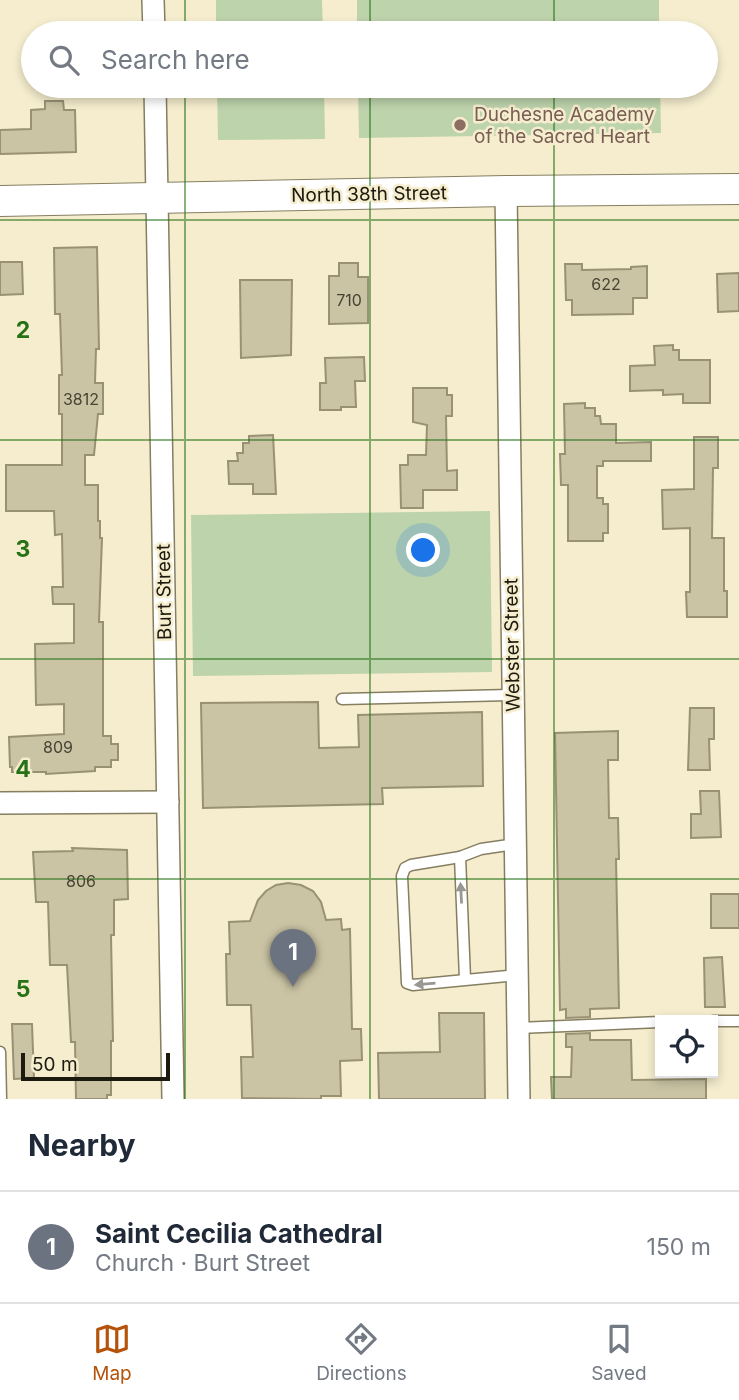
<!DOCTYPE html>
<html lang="en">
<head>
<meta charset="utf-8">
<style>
	body { margin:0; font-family:Inter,sans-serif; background:#f2f2f3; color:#1f2937 }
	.controls { position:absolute; right:21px; bottom:21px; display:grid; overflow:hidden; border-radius:0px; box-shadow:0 4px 10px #0003 }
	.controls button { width:63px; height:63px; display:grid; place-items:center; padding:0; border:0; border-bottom:2px solid #e0e1e3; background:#fff; color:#1f2937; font:35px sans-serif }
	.scale { position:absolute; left:21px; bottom:18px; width:149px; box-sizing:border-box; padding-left:7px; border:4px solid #1c1a0e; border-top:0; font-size:19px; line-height:24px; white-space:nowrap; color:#1c1a0e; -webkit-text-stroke:5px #f5edce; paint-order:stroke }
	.you { position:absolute; left:424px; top:551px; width:24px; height:24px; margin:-18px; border:5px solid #fff; border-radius:50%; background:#1a73e8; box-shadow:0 0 0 10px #1a73e833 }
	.badge { display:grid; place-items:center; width:46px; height:46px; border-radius:50%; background:#b45309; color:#fff; font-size:23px; font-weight:700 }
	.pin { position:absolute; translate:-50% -58px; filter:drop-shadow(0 2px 4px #0008) }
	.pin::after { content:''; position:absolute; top:37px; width:24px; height:21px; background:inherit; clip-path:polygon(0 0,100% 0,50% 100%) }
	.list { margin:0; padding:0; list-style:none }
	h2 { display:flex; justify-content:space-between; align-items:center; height:91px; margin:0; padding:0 28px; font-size:30px }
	h2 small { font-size:23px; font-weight:400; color:#747a83 }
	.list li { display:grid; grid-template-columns:46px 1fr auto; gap:21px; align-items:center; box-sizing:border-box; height:112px; padding:0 28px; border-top:2px solid #e0e1e3 }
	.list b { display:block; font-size:26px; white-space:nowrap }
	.list p { margin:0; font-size:23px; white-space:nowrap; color:#747a83 }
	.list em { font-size:23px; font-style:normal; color:#747a83 }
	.icon { flex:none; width:38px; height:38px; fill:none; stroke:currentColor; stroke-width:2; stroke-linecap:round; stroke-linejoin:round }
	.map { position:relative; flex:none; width:739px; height:1099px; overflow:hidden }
	.search { position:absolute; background:#fff; box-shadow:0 4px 10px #0003; left:21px; right:21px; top:21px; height:77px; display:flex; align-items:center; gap:18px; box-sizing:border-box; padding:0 24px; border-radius:38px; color:#747a83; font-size:26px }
	.sheet { height:203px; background:#fff }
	nav { display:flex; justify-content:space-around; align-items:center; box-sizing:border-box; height:98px; border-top:2px solid #e0e1e3; background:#fff; font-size:19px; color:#747a83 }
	nav a { display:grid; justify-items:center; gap:4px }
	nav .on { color:#b45309 }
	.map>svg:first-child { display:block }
	.green { fill:#bdd3ac }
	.building { fill:#cac3a4; stroke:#989174; stroke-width:2 }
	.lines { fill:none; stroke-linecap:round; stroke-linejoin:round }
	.lane-casing { stroke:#857e61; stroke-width:13 }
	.street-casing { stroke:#857e61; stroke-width:24 }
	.secondary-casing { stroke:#857e61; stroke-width:32 }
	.lane { stroke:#fff; stroke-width:10 }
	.street { stroke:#fff; stroke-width:21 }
	.secondary { stroke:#fff; stroke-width:30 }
	.oneway { fill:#999893 }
	.grid { fill:none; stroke:#277217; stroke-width:2; stroke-opacity:0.55 }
	.education-dot { fill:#8d6e63; stroke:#f5edce; stroke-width:2.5 }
	.labels { text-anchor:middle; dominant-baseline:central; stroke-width:5; stroke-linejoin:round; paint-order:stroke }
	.number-label { font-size:16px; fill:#484434 }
	.education-label { font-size:19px; fill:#785e54; stroke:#f5edce; text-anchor:start }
	.street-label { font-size:19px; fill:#1c1a0e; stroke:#f5edce }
	.grid-label { font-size:23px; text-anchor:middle; font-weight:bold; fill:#277217; stroke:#f5edce; stroke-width:5; stroke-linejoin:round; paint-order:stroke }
</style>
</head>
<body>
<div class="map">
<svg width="739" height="1099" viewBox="0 0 739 1099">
	<rect width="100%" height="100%" fill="#f5edce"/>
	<g class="green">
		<polygon points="216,0 322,0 323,33 216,33"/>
		<rect x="357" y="0" width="302" height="33"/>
		<polygon points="217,86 324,86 325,139 218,140"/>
		<polygon points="358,86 660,86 661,133 359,138"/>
		<polygon points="490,511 492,672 193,676 191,515"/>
	</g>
	<g class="building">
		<polygon points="45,101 63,101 64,110 75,110 76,152 0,154 0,130 31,129 31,110 45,109"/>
		<polygon points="97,247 99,349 96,349 95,383 103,383 103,414 98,414 94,455 85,455 85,485 98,485 98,521 100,521 100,538 102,538 99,622 103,622 103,736 111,736 111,744 118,744 118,760 111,760 111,767 95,767 95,771 46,774 46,772 12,772 12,767 10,767 9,737 64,734 64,704 36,705 35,644 74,643 74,604 53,604 52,587 63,587 62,534 55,535 54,511 6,511 6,465 62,465 62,414 59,414 59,375 62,375 60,314 55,314 54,248"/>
		<polygon points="0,262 22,262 23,294 0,295"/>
		<polygon points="339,263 358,263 358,277 368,277 368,323 329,324 329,276 339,276"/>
		<polygon points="565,264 582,264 582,270 631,269 631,267 647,266 647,298 633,298 633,314 572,315 572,300 566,300"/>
		<polygon points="739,273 739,311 718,312 717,274"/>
		<polygon points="240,280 292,280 291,355 241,358"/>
		<polygon points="673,345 673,350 679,350 679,360 710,360 710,403 683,403 683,394 663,395 663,390 630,391 630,366 655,365 654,346"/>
		<polygon points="364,357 365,381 355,381 356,407 341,407 341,410 320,410 320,383 326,383 325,358"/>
		<polygon points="413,388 447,388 447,395 452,395 452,416 446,416 447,471 457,470 457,490 423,490 423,508 401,508 400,465 408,465 408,455 426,455 427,425 413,422"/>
		<polygon points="585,403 585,408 595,408 595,416 600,416 601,424 616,424 616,443 651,442 651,461 603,461 603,466 597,466 597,498 603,498 603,504 608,504 608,533 603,533 603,541 568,541 568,485 561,485 560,454 565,454 564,404"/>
		<polygon points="273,435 276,494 253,494 253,484 229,484 228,461 238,461 237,453 243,453 243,443 249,443 249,436"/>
		<polygon points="694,437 718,437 718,468 713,468 712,538 724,538 724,591 727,591 727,617 687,617 686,592 690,592 690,528 663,529 662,490 694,489"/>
		<polygon points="318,702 319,748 359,747 358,715 482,712 483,786 382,788 383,804 203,808 201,703"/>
		<polygon points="690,708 714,708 714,739 709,739 710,770 688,770"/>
		<polygon points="618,731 618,760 608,760 609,818 618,818 619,859 616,859 619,1008 590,1009 590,1017 566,1018 566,1009 560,1010 555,733"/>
		<polygon points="700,791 719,791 721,837 691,838 691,814 701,814"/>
		<polygon points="72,848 127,850 128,899 114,900 114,935 111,935 113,1041 111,1041 111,1095 107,1095 107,1099 76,1099 75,1042 71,1042 67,965 50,965 48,902 36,902 33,852 73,851"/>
		<polygon points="288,883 301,885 313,891 321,902 326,920 341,919 342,930 350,929 352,1029 361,1029 362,1060 340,1061 341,1096 321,1096 321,1099 242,1098 241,1057 253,1057 251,1005 227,1005 226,954 230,954 229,922 250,921 258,900 266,891 276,885"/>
		<rect x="711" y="894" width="28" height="34"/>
		<polygon points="722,957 725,1007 705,1007 704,958"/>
		<polygon points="439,1013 484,1013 485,1099 379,1099 378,1053 440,1052"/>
		<polygon points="12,1024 32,1024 34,1078 14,1079"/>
		<polygon points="590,1033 590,1040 631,1040 632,1080 706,1079 706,1099 552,1099 551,1077 571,1077 572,1047 566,1047 566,1034"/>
	</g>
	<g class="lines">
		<defs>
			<g id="lane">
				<polyline points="342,699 513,695"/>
				<polyline points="515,844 481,849 460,857 411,865 405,868 402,876 407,983 413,985 517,975"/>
				<polyline points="460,857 465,979"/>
				<polyline points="713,1021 739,1021"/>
				<polyline points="518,1028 660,1022"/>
				<polyline points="0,1052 1,1099"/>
			</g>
			<g id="street">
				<polyline points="153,0 154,33"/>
				<polyline points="155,86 173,1099"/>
				<polyline points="506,191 519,1099"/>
				<polyline points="0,803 168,802"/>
			</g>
			<polyline id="secondary" points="0,201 506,191 739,189"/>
		</defs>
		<use href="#lane" class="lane-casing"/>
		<use href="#street" class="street-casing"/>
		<use href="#secondary" class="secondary-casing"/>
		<use href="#lane" class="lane"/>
		<use href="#street" class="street"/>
		<use href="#secondary" class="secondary"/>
	</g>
	<defs><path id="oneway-solid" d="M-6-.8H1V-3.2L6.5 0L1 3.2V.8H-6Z" transform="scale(1.75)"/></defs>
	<g class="oneway">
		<use href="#oneway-solid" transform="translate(461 893) rotate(-93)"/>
		<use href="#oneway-solid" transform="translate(425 984) rotate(175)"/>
	</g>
	<path class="grid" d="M185,0V33M370,0V33M554,0V33M185,86V1099M370,86V1099M554,86V1099M0,220H739M0,440H739M0,659H739M0,879H739"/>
	<circle class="education-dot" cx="460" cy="125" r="7"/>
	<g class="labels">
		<g class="number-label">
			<text x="606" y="284">622</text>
			<text x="349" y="300">710</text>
			<text x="81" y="399">3812</text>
			<text x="58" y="747">809</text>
			<text x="81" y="881">806</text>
		</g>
		<g class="education-label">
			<text x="474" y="114">Duchesne Academy<tspan x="474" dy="22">of the Sacred Heart</tspan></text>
		</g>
		<g class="street-label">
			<text transform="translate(369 194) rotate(-1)">North 38th Street</text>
			<text transform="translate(164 592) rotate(-91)">Burt Street</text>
			<text transform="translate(512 645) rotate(-91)">Webster Street</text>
		</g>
	</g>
	<g class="grid-label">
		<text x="23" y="338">2</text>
		<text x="23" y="557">3</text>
		<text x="23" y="777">4</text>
		<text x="23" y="997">5</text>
	</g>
</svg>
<div class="controls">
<button><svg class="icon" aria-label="locate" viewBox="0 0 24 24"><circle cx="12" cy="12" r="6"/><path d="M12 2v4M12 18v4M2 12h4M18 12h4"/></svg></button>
</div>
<div class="scale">50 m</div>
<div class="you"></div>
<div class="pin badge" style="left:293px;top:987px;background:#6b7280">1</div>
<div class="search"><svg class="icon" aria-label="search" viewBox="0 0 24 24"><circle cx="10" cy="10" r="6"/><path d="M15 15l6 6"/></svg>Search here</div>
</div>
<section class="sheet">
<h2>Nearby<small></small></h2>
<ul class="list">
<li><span class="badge" style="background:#6b7280">1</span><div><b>Saint Cecilia Cathedral</b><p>Church · Burt Street</p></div><em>150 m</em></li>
</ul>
</section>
<nav>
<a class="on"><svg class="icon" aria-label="map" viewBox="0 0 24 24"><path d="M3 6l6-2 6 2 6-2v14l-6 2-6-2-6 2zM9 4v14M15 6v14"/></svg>Map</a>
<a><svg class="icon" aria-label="directions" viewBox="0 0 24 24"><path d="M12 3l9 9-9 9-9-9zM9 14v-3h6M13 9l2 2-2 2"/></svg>Directions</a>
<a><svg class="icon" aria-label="saved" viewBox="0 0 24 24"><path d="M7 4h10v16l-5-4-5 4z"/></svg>Saved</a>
</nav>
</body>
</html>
